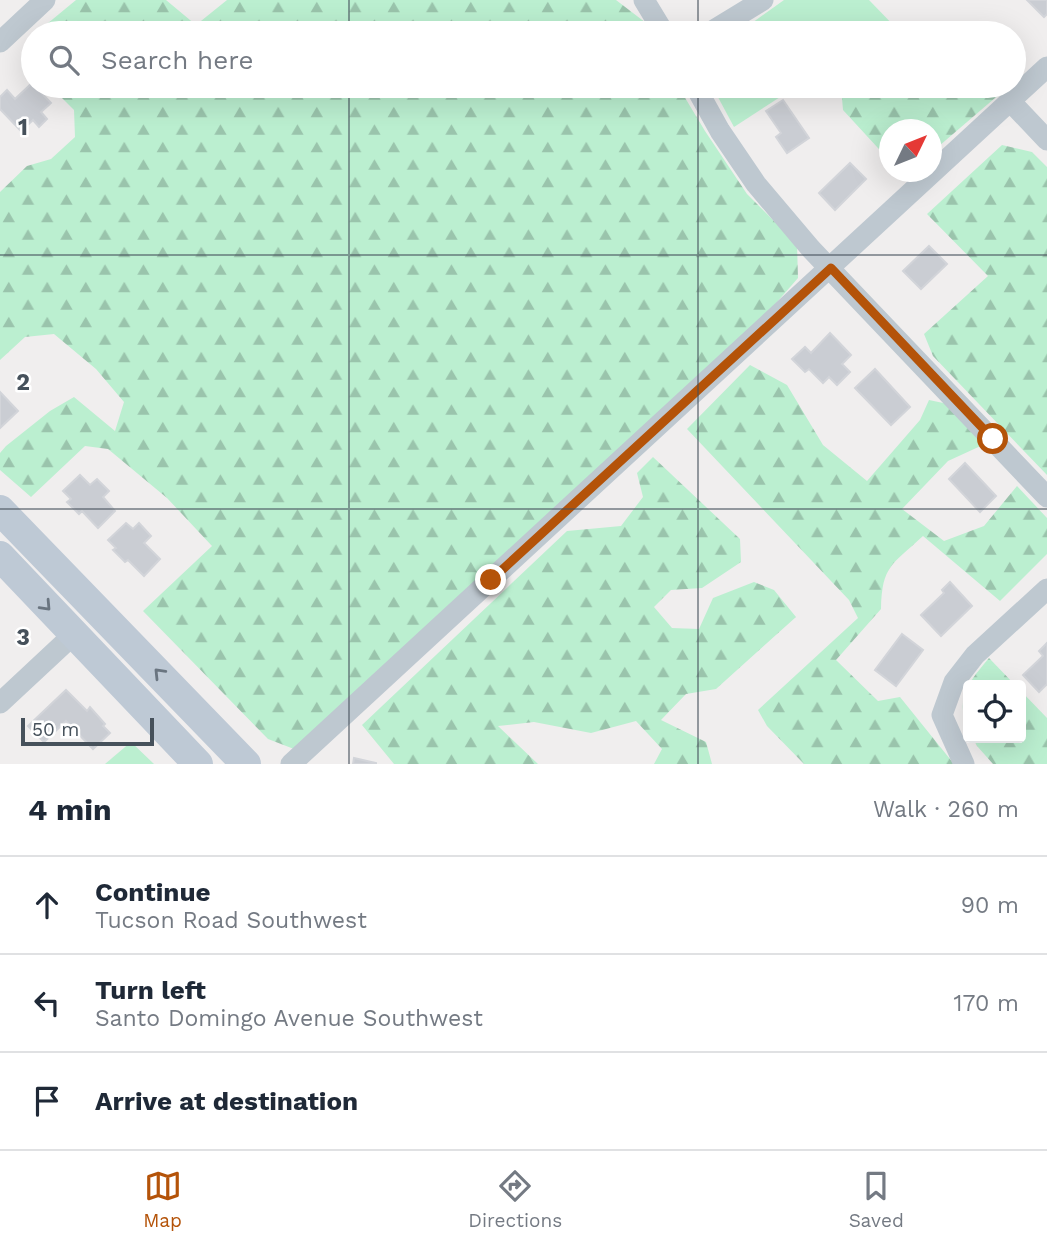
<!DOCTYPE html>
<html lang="en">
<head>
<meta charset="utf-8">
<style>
	body { margin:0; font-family:"Work Sans",sans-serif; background:#f6f6f7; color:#1f2937 }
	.controls { position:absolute; right:21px; bottom:21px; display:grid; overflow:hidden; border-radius:7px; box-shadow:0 7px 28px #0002 }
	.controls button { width:63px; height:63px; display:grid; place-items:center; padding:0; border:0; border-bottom:2px solid #e0e1e3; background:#fff; color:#1f2937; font:35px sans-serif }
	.compass { position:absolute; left:879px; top:119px; width:63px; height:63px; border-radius:50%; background:#fff; box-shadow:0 7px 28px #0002; rotate:47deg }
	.scale { position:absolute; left:21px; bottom:18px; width:133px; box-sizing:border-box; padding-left:7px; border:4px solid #46515b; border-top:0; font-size:19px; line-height:24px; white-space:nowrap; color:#46515b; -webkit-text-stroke:5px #fff; paint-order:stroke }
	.stop { position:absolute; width:21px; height:21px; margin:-16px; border:5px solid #b45309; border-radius:50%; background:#fff }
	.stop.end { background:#b45309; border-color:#fff; box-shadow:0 2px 7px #0008 }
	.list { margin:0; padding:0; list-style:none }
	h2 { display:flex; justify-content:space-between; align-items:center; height:91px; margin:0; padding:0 28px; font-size:30px }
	h2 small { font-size:23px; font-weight:400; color:#747a83 }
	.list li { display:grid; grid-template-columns:46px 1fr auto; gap:21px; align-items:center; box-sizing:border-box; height:98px; padding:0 28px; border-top:2px solid #e0e1e3 }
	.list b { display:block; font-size:26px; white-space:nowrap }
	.list p { margin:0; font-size:23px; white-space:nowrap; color:#747a83 }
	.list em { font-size:23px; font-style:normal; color:#747a83 }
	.icon { flex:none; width:38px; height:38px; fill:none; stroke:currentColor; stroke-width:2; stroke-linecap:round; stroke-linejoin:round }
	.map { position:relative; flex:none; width:1047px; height:764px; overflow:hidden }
	.search { position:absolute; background:#fff; box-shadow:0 7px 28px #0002; left:21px; right:21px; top:21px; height:77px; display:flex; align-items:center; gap:18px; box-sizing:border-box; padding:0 24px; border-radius:38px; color:#747a83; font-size:26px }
	.sheet { height:385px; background:#fff }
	nav { display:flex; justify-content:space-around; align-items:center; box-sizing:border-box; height:98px; border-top:2px solid #e0e1e3; background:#fff; font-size:19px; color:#747a83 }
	nav a { display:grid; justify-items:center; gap:4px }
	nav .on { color:#b45309 }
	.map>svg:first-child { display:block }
	.green { fill:#bbefd0 }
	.forest { fill:url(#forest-firs) }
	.building { fill:#cacdd3; stroke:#d2d4d9; stroke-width:2 }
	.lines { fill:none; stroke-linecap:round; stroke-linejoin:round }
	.street { stroke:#bec8d0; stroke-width:21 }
	.secondary { stroke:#bec9d5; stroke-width:30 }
	.oneway { stroke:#6a7580 }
	.route { stroke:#b45309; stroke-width:9 }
	.grid { fill:none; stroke:#46515b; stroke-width:2; stroke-opacity:0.55 }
	.grid-label { font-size:23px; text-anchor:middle; font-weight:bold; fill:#46515b; stroke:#fff; stroke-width:5; stroke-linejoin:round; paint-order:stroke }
</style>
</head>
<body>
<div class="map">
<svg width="1047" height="764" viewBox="0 0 1047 764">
	<defs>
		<pattern id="forest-firs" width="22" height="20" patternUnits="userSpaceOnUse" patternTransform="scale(1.75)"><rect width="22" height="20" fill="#bbefd0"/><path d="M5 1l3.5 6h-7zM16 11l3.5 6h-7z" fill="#9ac4ac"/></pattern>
	</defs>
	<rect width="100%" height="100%" fill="#f0eeee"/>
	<g class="green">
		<polygon points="784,0 869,0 901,33 738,33"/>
		<polygon points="712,86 797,86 734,127"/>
		<polygon points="131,742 154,764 105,764"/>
	</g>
	<g class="forest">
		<polygon points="76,0 166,0 196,25 227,0 616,0 650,26 653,33 36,33"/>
		<polygon points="930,23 945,33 901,33 899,31 905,27"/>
		<polygon points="50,86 678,86 705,131 747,194 797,244 798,278 770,310 294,749 268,739 143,611 212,546 167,498 108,449 85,446 31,497 0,470 0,453 6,446 50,411 74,397 115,431 124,402 96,369 54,334 25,337 0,360 0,192 27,166 51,159 75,137 74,110"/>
		<polygon points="841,86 1009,86 932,152 932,130 890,130 889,160 843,110"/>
		<polygon points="1002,145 1032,152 1047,167 1047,475 933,356 924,334 988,276 927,214"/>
		<path d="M750,365L787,385L823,445L867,481L920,420L929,400L948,404L985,444L948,461L902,509L944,541L984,526L1017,486L1047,518V554L1000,601L923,536C892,565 882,565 881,609L836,660L878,701L900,697L954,764H804L767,726L758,710L858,618L849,600L687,429Z"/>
		<polygon points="653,457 740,539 741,562 702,588 671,590 654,607 672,628 699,629 713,598 754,582 774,590 796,617 716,689 686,694 661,720 706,742 712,764 654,764 662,749 636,721 591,733 534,722 498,726 538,764 394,764 362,725 567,531 621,526 643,497 637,473"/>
		<path d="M989,658L1015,685H968V728C954,697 971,680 989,658Z"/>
		<polygon points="1021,691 1047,718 1047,764 993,764 977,746 973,738 1021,738"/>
	</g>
	<g class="building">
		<polygon points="1027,0 1047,0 1047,14 1044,17"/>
		<polygon points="32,83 51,103 41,112 47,119 39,127 33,120 21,131 0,109 0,97 7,90 15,99"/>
		<polygon points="783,100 809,138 787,153 776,137 781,133 766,111"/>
		<polygon points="850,163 866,179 835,210 819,193"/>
		<polygon points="929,246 947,264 921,289 903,271"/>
		<polygon points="830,333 851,355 842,364 850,372 837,385 829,377 823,383 809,369 805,372 792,359 805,347 811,353"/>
		<polygon points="875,369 910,407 891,425 855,388"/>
		<polygon points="0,392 18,411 0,428"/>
		<polygon points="965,463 996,496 980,512 949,479"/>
		<polygon points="80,475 90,485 97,479 109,491 103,497 115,511 98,528 82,511 79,514 67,502 71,499 63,491"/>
		<polygon points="126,523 133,529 139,523 151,536 144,543 160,559 144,576 128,560 125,562 113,550 116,548 108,540"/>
		<polygon points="950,582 972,606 941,636 921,615 944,593 942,590"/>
		<polygon points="902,634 923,650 896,686 875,670"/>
		<polygon points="1047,643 1047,684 1039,692 1023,675 1043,656 1039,651"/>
		<polygon points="66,690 87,711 90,707 105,724 103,726 110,733 93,749 66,721 44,742 28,726"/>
		<polygon points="354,758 376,763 376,764 353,764"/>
	</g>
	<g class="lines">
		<g class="street">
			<polyline points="644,0 664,33"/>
			<polyline points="709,33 763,0"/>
			<polyline points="0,42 45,0"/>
			<polyline points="695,86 720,131 756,184 811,249 1047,497"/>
			<polyline points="1010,101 1047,140"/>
			<polyline points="0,703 73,635"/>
			<polyline points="291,764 1047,67"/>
			<polyline points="964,764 942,715 954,682 975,655 1047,589"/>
		</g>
		<g class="secondary">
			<polyline points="0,510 246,764"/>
			<polyline points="0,556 198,764"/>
		</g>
	</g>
	<defs><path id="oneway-chevron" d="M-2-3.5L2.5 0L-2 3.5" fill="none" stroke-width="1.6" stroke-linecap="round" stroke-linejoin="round" transform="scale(1.75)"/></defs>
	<g class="oneway">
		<use href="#oneway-chevron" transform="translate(46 606) rotate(47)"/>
		<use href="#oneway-chevron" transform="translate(159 673) rotate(-134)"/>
	</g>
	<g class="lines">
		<polyline class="route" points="491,580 831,268 993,439"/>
	</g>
	<path class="grid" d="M349,0V33M698,0V33M349,86V764M698,86V764M0,255H1047M0,509H1047"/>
	<g class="grid-label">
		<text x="23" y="135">1</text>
		<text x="23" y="390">2</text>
		<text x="23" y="645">3</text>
	</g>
</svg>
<div class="controls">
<button><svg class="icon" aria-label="locate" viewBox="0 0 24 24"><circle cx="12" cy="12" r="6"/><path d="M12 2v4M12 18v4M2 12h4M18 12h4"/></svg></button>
</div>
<svg class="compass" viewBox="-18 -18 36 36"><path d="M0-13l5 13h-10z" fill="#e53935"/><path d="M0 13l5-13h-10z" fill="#747a83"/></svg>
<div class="scale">50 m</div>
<div class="stop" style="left:993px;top:439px"></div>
<div class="stop end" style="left:491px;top:580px"></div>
<div class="search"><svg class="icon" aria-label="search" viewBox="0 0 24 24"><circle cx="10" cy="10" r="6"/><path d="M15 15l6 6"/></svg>Search here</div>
</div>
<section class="sheet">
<h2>4 min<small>Walk · 260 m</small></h2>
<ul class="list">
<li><svg class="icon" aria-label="ahead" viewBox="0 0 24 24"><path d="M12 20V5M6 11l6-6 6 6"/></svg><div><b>Continue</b><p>Tucson Road Southwest</p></div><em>90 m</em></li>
<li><svg class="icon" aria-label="left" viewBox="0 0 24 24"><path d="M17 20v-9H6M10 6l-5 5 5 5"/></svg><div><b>Turn left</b><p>Santo Domingo Avenue Southwest</p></div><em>170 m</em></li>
<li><svg class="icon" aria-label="arrive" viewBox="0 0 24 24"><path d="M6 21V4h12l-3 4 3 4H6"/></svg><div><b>Arrive at destination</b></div></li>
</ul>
</section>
<nav>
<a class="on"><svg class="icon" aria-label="map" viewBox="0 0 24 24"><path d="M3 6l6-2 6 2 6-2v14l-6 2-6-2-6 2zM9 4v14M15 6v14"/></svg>Map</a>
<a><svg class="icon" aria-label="directions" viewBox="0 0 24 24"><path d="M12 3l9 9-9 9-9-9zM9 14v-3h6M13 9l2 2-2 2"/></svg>Directions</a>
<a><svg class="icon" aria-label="saved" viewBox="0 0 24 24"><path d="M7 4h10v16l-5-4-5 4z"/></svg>Saved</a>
</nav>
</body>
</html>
